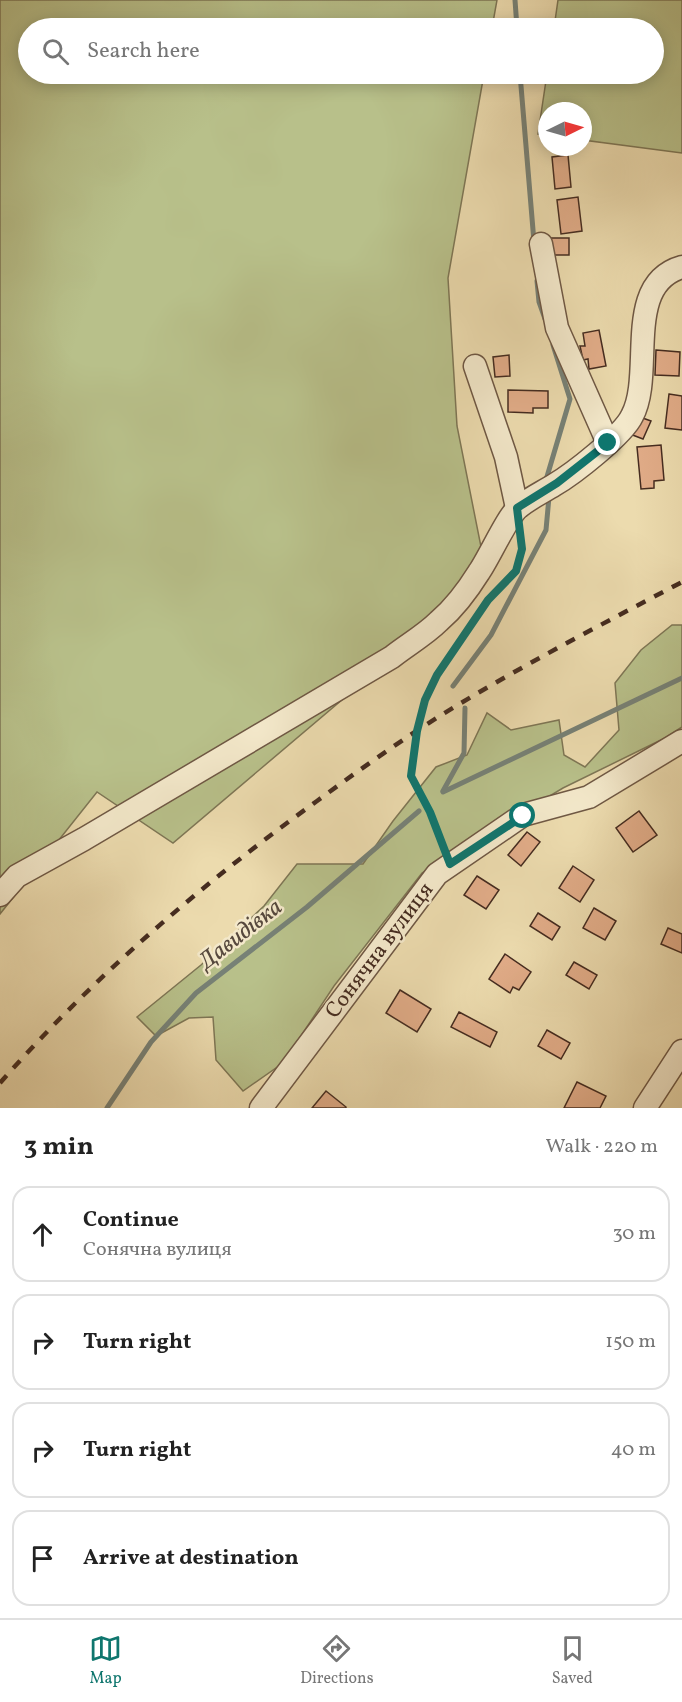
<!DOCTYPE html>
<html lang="en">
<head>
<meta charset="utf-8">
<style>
	body { margin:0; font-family:Vollkorn,serif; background:#f2f2f2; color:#222 }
	.compass { position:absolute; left:538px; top:102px; width:54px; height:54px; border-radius:50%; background:#fff; box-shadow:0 3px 15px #0003; rotate:85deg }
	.stop { position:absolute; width:18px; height:18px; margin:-14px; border:4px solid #0f766e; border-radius:50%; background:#fff }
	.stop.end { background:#0f766e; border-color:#fff; box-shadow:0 2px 6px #0008 }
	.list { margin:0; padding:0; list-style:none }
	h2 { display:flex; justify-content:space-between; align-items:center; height:78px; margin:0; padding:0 24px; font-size:26px }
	h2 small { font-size:20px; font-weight:400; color:#767676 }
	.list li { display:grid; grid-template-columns:39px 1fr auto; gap:18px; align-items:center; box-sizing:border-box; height:96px; margin:0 12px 12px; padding:0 12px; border:2px solid #e0e0e0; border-radius:18px }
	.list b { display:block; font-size:22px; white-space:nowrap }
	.list p { margin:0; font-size:20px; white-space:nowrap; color:#767676 }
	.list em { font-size:20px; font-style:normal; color:#767676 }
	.icon { flex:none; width:33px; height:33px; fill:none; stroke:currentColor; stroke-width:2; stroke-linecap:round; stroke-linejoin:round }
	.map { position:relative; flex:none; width:682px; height:1108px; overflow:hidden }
	.search { position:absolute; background:#fff; box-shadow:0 3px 15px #0003; left:18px; right:18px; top:18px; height:66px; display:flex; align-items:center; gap:15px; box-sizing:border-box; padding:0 21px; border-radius:33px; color:#767676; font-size:22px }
	.sheet { height:510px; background:#fff }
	nav { display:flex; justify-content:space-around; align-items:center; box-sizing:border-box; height:84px; border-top:2px solid #e0e0e0; background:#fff; font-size:16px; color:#767676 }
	nav a { display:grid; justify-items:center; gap:3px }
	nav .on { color:#0f766e }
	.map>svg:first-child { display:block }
	.green { fill:#b8c08a; stroke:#7e7655; stroke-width:1.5 }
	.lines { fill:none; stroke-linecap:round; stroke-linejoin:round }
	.stream { stroke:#778176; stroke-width:5 }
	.building { fill:#e1ac88; stroke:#452c20; stroke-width:1.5 }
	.minor-casing { stroke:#6f5844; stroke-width:25 }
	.path { stroke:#452c20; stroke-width:3; stroke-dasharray:1.5 3; stroke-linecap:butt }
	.minor { stroke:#f3e8ca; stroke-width:22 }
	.rail { stroke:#452c20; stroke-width:4.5; stroke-dasharray:10 10; stroke-linecap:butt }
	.route { stroke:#0f766e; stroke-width:8 }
	.labels { text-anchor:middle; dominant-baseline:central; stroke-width:5; stroke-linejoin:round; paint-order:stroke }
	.street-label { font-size:22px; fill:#452c20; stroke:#f3e8ca }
	.water-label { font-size:24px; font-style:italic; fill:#56483d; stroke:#f3e8ca }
</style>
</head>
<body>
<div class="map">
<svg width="682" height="1108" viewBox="0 0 682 1108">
	<rect width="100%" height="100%" fill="#ecdbae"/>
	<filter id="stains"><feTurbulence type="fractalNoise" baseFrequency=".00333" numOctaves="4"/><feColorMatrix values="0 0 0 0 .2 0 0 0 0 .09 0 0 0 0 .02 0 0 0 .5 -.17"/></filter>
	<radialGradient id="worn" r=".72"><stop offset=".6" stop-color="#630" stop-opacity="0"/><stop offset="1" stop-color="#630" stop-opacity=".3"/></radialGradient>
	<g class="green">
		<polygon points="0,0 497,0 492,28 28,28 28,74 484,74 448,278 457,426 487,577 173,843 97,792 0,914"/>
		<polygon points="558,0 682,0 682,153 583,140 583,111 547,111 547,135 538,134 547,74 654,74 654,28 554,28"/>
		<polygon points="672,625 682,625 682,727 665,738 563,788 422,873 334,986 283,1063 243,1091 216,1060 213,1017 189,1018 156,1036 137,1017 201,965 264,906 297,864 363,864 393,821 436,767 467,755 487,713 511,730 559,720 564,755 585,767 619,730 615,683 641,650"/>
	</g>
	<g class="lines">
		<g class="stream">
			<polyline points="515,0 517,28"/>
			<polyline points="520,74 534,242"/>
			<polyline points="537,281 539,302 545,319"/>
			<polyline points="546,480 570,399 553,345"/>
			<polyline points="453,686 491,635 546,530 549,497"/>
			<polyline points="443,791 464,753 465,708"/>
			<polyline points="443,792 682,678"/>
			<polyline points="107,1108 151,1042 196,993 307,907 419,811"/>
		</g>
	</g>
	<g class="building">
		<polygon points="568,155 571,187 555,189 552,157"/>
		<polygon points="578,197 582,231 561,234 557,200"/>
		<rect x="549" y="238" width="20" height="17"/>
		<polygon points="599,330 606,366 589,369 588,359 583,360 580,346 585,346 583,333"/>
		<polygon points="656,350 680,352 679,376 655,375"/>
		<polygon points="509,355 510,376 495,377 493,357"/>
		<polygon points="508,390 548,391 548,408 533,408 533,413 508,412"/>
		<polygon points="669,394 682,396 682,430 665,428"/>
		<polygon points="637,416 651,421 643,439 630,434"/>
		<polygon points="661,445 664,480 654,481 654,488 641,489 637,447"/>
		<polygon points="639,811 657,835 633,852 616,828"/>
		<polygon points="527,832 540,842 521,866 508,855"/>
		<polygon points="573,866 594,880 580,902 559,888"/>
		<polygon points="477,876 499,890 486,909 464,895"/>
		<polygon points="594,908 616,921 605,940 583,928"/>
		<polygon points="538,913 560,927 552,940 530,926"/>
		<polygon points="668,928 682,934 682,953 661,944"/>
		<polygon points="505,954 531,972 519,990 513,987 510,993 489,979"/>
		<polygon points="574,962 597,975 589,989 566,975"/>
		<polygon points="400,990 431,1009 417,1032 386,1013"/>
		<polygon points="459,1012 497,1032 490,1047 451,1027"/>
		<polygon points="547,1030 570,1043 561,1059 538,1046"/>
		<polygon points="577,1082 606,1096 600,1108 564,1108"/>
		<polygon points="326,1091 346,1107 346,1108 312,1108"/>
	</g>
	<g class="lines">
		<defs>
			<g id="minor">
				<polyline points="541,244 557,328 608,443"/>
				<polyline points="475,366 506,457 517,508"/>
				<path d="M0,895L17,876L84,839L392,657C407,645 425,635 439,621C453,609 469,588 479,572C489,558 508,515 519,507C530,498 543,492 554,485C573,474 623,435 632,416C655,374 622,284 682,267"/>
				<polyline points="261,1108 437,874 523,815 589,797 682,741"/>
				<polyline points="645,1108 682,1051"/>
			</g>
		</defs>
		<use href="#minor" class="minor-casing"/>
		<polyline class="path" points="444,847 430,812 411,776 417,731 425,700 437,675 467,629 488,600 516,571 523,549 521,539"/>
		<use href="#minor" class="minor"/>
		<path class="rail" d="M0,1083C94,976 202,884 317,801C362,768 408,735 456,706C529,662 606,622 682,582"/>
	</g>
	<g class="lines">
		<polyline class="route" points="523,816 450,864 430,812 411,776 417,731 425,700 437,675 488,600 516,571 522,549 517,508 557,483 608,443"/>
	</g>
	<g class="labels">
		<g class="street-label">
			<text transform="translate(380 951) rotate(-53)">Сонячна вулиця</text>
		</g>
		<g class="water-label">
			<text transform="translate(241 935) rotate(-38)">Давидівка</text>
		</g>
	</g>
	<rect width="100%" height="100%" filter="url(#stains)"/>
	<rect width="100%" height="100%" fill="url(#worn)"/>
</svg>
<svg class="compass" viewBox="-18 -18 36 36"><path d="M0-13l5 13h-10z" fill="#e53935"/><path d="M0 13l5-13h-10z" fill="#767676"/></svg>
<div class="stop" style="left:523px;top:816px"></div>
<div class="stop end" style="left:608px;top:443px"></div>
<div class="search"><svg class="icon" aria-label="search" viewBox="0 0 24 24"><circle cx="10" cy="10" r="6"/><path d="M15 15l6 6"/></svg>Search here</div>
</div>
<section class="sheet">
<h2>3 min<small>Walk · 220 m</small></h2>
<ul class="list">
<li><svg class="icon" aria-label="ahead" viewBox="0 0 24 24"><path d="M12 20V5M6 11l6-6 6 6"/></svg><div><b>Continue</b><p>Сонячна вулиця</p></div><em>30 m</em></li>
<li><svg class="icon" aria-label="right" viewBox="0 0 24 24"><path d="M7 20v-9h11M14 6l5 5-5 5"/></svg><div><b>Turn right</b></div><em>150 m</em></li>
<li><svg class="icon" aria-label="right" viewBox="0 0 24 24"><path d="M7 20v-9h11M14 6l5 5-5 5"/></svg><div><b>Turn right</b></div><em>40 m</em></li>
<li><svg class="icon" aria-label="arrive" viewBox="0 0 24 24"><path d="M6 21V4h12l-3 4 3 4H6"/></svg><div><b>Arrive at destination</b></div></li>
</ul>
</section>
<nav>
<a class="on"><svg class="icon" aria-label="map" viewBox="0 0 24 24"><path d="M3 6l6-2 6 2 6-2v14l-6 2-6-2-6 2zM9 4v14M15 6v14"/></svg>Map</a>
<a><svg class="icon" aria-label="directions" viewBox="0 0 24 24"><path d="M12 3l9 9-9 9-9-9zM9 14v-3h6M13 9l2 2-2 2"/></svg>Directions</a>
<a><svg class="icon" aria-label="saved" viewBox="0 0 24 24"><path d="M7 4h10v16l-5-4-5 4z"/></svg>Saved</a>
</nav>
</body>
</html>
